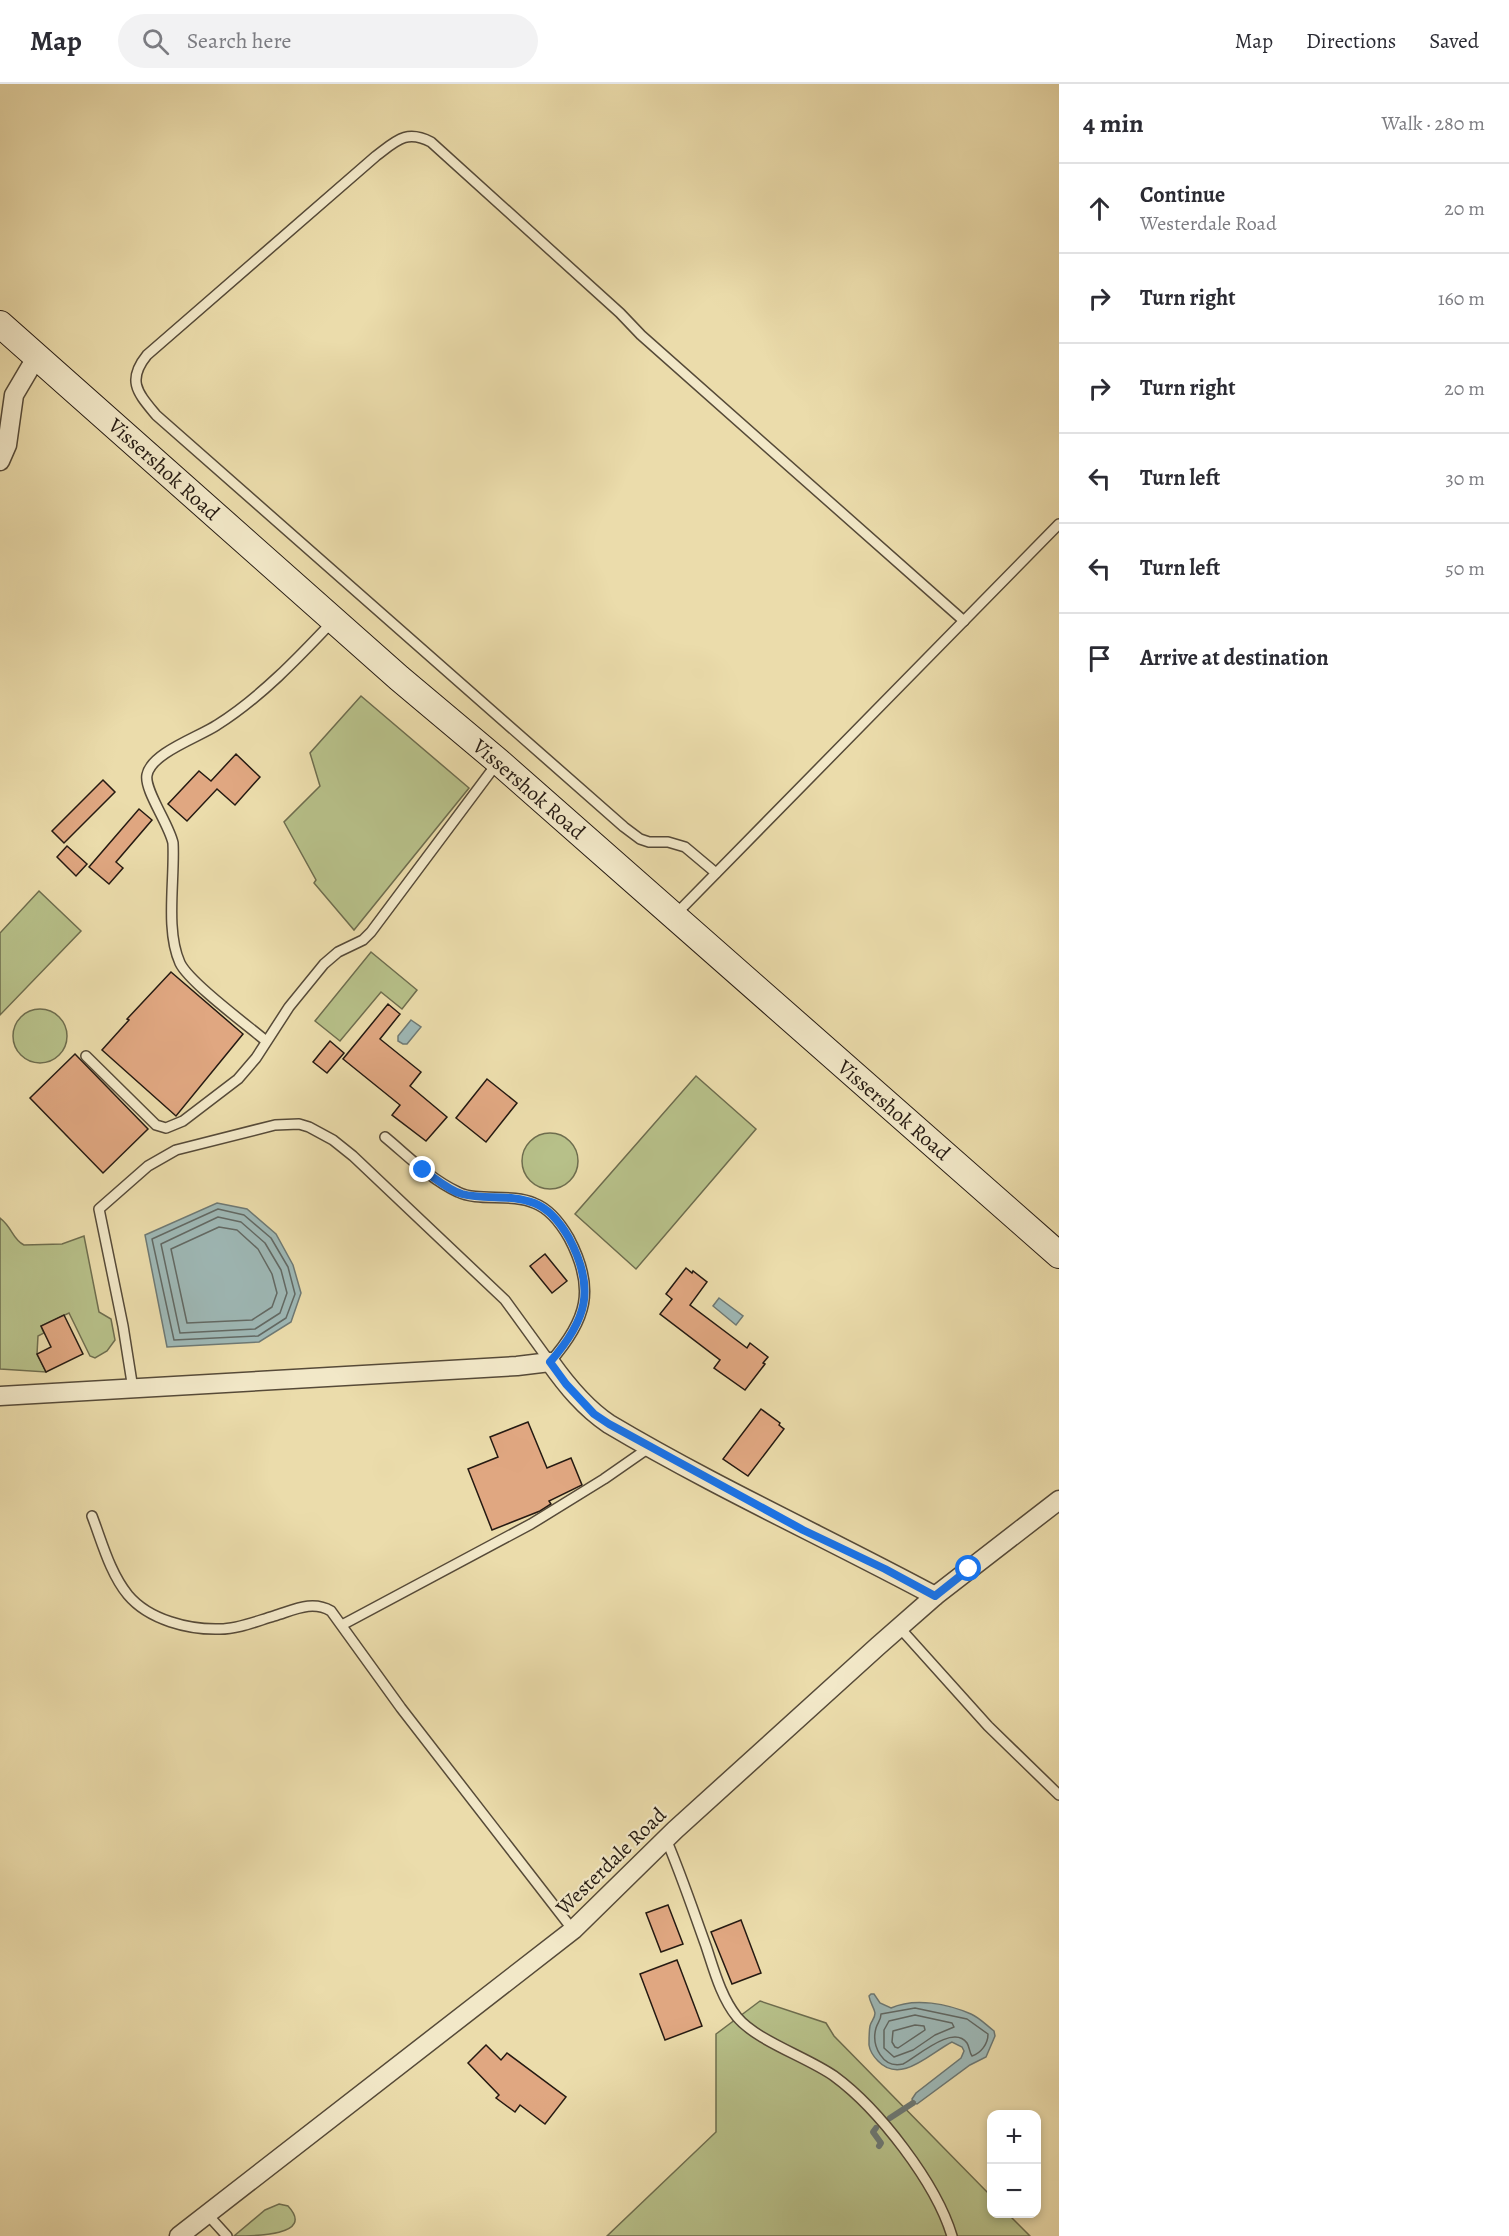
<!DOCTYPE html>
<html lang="en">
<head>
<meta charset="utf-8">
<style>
	body { margin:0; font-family:Alegreya,serif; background:#f2f2f3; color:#2b2b33 }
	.controls { position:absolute; right:18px; bottom:18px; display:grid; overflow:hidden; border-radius:12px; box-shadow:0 3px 9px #0003 }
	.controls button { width:54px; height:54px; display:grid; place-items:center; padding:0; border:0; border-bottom:2px solid #e1e1e2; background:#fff; color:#2b2b33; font:30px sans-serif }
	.stop { position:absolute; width:18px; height:18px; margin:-14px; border:4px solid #1a73e8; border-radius:50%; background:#fff }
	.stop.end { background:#1a73e8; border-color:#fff; box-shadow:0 2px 6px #0008 }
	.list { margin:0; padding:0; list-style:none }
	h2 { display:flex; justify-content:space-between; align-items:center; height:78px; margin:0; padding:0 24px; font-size:26px }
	h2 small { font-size:20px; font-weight:400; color:#7c7c81 }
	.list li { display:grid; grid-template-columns:39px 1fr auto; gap:18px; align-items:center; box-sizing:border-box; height:90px; padding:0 24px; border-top:2px solid #e1e1e2 }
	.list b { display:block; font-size:22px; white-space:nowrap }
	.list p { margin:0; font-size:20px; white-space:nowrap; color:#7c7c81 }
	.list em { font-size:20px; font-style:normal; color:#7c7c81 }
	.icon { flex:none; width:33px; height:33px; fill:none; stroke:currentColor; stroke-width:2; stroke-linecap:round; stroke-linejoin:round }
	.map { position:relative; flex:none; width:1059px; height:2152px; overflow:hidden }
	header { display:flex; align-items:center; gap:36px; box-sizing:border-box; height:84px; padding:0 30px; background:#fff; border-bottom:2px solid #e1e1e2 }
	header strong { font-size:28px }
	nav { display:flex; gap:33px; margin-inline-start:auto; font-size:21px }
	.search { width:420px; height:54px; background:#f2f2f3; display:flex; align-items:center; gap:15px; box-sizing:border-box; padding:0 21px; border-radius:33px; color:#7c7c81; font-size:22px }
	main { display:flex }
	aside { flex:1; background:#fff }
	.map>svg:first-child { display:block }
	.green { fill:#b7c089; stroke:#6e6d4e; stroke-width:1.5 }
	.water { fill:#9eb8b6; stroke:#6e7974; stroke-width:1.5 }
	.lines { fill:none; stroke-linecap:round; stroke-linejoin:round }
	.shore { stroke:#626964; stroke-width:1.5 }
	.stream { stroke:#6e7974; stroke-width:6 }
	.building { fill:#e0a781; stroke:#251a12; stroke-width:1.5 }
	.lane-casing { stroke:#564a38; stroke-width:12 }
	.street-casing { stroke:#564a38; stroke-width:21 }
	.secondary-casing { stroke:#251a12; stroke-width:28 }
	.lane { stroke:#f2e8c8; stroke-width:9 }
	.street { stroke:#f2e8c8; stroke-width:18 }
	.secondary { stroke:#f2e8c8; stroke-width:26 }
	.route { stroke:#1a73e8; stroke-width:8 }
	.labels { text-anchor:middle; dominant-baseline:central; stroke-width:4.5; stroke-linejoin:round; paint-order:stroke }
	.street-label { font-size:21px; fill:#251a12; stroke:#f2e8c8 }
</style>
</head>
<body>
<header>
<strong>Map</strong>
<div class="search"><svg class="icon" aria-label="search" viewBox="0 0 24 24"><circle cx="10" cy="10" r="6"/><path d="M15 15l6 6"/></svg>Search here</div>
<nav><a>Map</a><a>Directions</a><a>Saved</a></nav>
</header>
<main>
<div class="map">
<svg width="1059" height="2152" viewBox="0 0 1059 2152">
	<rect width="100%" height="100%" fill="#ebdcab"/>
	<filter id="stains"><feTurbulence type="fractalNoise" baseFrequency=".00333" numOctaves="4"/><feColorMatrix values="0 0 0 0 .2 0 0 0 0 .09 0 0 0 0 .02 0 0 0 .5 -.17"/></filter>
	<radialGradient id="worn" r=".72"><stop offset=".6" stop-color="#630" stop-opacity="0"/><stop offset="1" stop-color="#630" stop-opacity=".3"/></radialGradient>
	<g class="green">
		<polygon points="361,612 469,704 354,846 314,799 316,796 284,738 320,702 310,669"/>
		<polygon points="39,807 81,847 0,931 0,849"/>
		<polygon points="371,868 417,906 402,925 381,908 340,957 315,937"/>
		<circle cx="40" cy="952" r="27"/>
		<polygon points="696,992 756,1045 636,1185 575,1130"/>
		<circle cx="550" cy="1077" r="28"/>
		<path d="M0,1134C13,1144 12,1155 24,1161L62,1160L84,1152L99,1228L111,1235L115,1256L107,1267L95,1274L90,1272L69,1229L41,1242L44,1249L38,1252L37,1270L46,1288L0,1285Z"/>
		<polygon points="760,1917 826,1939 834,1952 991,2112 992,2130 1008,2130 1030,2152 607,2152 716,2048 716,1950"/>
		<path d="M279,2120L288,2122C316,2152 254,2152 234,2152L265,2126Z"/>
	</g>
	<g class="water">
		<polygon points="411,936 421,943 407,960 403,960 398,957 398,952"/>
		<polygon points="217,1119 247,1125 276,1150 293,1181 301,1209 291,1238 259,1258 167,1263 145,1151"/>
		<polygon points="719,1214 743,1232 736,1241 713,1222"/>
		<path d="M871,1910H874L880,1919L891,1924C915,1913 948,1920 971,1930C980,1934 986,1941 994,1947L995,1952L986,1973L970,1981L917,2020L913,2019L912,2015L916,2009L961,1974L964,1967L962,1963L952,1958C930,1969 901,2001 878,1977C874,1973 870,1968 869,1961C869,1956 869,1947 870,1942C871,1937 875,1935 875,1929C874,1923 870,1919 869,1912Z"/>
	</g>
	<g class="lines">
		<g class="shore">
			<polygon points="218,1125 244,1131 271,1154 288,1183 295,1210 286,1234 258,1252 174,1256 152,1155"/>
			<polygon points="218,1133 241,1138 265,1159 281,1186 287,1209 280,1229 255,1245 180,1249 161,1160"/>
			<polygon points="219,1143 237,1146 258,1165 272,1190 277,1209 272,1223 252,1236 187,1239 171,1165"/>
			<path d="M915,1924L967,1935L988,1950C988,1960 981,1969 972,1972C969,1968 970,1964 967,1959C953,1940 918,1972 903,1980C883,1985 871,1962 876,1944C878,1938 881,1936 881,1930Z"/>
			<polygon points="915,1931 952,1939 954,1943 935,1951 913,1966 894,1973 884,1964 884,1946 889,1937"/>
			<polygon points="915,1941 924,1942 925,1946 898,1964 895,1963 892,1958 893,1947"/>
		</g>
		<g class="stream">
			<polyline points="890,2034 913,2019"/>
			<polyline points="876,2044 873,2048 881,2059 879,2062"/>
		</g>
	</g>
	<g class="building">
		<polygon points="236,670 260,693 235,721 217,705 187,737 168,720 199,687 211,697"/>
		<polygon points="103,696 115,708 64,759 52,747"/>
		<polygon points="139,725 152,736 116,778 123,784 109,800 89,783"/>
		<polygon points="67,762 87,780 76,792 57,773"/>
		<polygon points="171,888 243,950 176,1032 102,966 129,936 127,935"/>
		<polygon points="388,920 400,930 380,955 421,988 410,1002 447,1033 426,1057 392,1031 400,1021 343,975"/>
		<polygon points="330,957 344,969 327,989 313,978"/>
		<polygon points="75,970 148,1045 103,1089 30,1014"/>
		<polygon points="487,995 517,1019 486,1058 456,1034"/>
		<polygon points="545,1170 567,1197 552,1209 530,1182"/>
		<polygon points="686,1184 692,1189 693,1187 707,1198 690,1221 747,1264 750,1259 768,1273 763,1279 765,1280 745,1306 714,1284 720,1276 660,1230 672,1215 666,1210"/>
		<polygon points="64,1231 83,1270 46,1288 37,1270 51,1263 41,1242"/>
		<polygon points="761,1325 780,1339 779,1341 784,1345 748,1392 723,1375"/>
		<polygon points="528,1338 547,1384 571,1374 582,1401 549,1417 551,1420 540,1427 492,1446 468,1385 498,1373 490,1353"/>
		<polygon points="668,1821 683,1860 661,1868 646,1829"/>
		<polygon points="741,1836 761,1889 732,1900 711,1848"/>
		<polygon points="677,1876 702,1942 665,1956 640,1890"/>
		<polygon points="486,1961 501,1976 507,1969 566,2013 545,2040 520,2021 515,2028 496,2014 499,2011 468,1979"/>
	</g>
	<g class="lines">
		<defs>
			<g id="lane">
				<path d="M716,789L685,763L668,758H649L640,755L624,743L156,331C138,309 126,297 147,271L376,72C396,57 406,45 431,58L620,229L641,251L964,537"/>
				<polyline points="676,830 1059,440"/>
				<path d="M266,957C247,941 189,898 180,879C165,846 175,795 173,759C169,740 144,706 147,691C151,669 199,653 217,641C260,614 298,574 333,537"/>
				<polyline points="86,972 156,1041 166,1044 183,1037 238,995 256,974 289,923 324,880 338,868 363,856 371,848 498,678"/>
				<path d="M133,1305L123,1242L99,1125L148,1082L176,1066L275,1041L299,1040L309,1043L333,1056L353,1072L505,1216L550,1278C587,1236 596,1205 569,1154C561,1140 550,1125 534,1119C511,1109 478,1118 458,1108C430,1095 408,1072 385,1053"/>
				<path d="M92,1432C102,1458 110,1489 128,1511C149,1536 189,1546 220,1545C238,1545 257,1537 274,1532C294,1526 312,1516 331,1527L401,1624L573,1846"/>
				<polyline points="342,1541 531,1440 604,1395 650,1363"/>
				<polyline points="899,1543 988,1642 1059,1711"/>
				<path d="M666,1755C681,1790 693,1826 706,1862C714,1886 721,1913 737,1933C757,1957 807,1973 834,1992C879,2025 936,2099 952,2152"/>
				<polyline points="207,2130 227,2152"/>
			</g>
			<g id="street">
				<polyline points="0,377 7,361 14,311 37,272"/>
				<path d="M0,1312L517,1282L550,1278C567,1302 585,1324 609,1340C715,1403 827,1454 935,1512"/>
				<polyline points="179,2152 573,1846 675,1746 878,1562 935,1512 1059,1416"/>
			</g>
			<polyline id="secondary" points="0,240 399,594 499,678 1059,1171"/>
		</defs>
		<use href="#lane" class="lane-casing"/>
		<use href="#street" class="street-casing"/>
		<use href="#secondary" class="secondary-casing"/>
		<use href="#lane" class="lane"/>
		<use href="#street" class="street"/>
		<use href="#secondary" class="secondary"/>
	</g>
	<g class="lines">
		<path class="route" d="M423,1086C435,1094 448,1106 462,1110C485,1116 511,1110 534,1119C550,1125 561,1140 569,1154C596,1205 587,1236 550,1278L566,1300L594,1330L609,1340L803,1446L885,1485L935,1512L969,1485"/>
	</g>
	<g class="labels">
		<g class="street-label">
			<text transform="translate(164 385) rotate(42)">Vissershok Road</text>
			<text transform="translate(529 705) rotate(41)">Vissershok Road</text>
			<text transform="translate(894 1026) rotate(41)">Vissershok Road</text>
			<text transform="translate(611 1777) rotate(-44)">Westerdale Road</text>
		</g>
	</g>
	<rect width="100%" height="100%" filter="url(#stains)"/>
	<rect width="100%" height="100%" fill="url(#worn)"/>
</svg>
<div class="controls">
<button>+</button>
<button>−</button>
</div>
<div class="stop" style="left:969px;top:1485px"></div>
<div class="stop end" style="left:423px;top:1086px"></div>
</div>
<aside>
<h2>4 min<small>Walk · 280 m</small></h2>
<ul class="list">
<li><svg class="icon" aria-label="ahead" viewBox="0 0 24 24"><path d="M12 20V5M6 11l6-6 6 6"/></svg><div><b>Continue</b><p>Westerdale Road</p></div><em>20 m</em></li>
<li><svg class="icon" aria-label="right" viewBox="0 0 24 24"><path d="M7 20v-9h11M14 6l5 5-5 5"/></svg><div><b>Turn right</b></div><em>160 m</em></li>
<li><svg class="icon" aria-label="right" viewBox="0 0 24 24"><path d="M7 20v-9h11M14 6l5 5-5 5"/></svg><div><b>Turn right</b></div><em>20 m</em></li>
<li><svg class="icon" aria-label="left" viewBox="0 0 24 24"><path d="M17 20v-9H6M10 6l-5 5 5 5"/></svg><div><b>Turn left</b></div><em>30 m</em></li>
<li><svg class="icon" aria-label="left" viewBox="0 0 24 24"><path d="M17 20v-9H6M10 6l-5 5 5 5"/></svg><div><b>Turn left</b></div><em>50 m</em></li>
<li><svg class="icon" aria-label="arrive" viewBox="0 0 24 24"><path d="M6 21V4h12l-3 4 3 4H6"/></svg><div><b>Arrive at destination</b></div></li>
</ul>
</aside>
</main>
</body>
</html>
